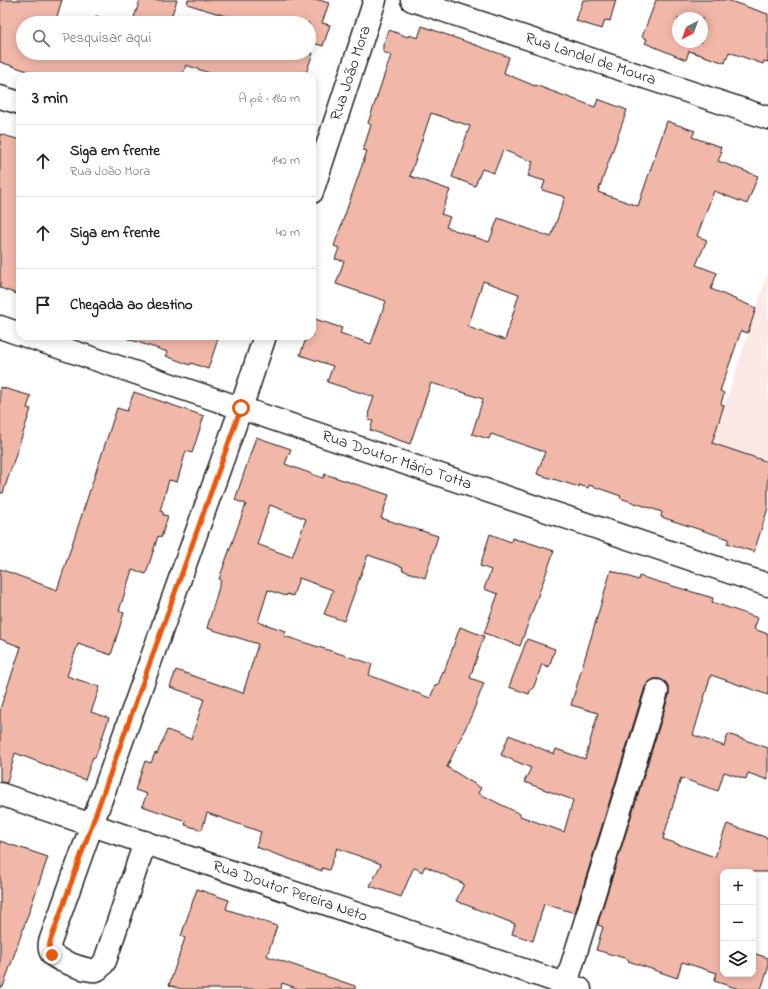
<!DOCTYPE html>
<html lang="pt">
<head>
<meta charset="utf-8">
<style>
	body { margin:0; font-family:"Indie Flower",sans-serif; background:#f6f6f6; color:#202124 }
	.controls { position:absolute; right:12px; bottom:12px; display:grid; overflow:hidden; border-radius:8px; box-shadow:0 2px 10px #0003 }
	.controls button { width:36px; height:36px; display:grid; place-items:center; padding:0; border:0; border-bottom:1px solid #e0e0e0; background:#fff; color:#202124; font:20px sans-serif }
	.compass { position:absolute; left:672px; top:12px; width:36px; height:36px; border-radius:50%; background:#fff; box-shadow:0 2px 10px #0003; rotate:221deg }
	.stop { position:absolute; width:12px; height:12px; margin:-9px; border:3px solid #ea580c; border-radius:50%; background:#fff }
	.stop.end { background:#ea580c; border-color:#fff; box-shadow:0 1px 4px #0008 }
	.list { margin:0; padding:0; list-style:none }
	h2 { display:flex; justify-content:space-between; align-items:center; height:52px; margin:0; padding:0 16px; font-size:17px }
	h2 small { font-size:13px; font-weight:400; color:#757577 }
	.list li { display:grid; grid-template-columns:26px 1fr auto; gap:12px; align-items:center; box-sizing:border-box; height:72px; padding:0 16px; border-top:1px solid #e0e0e0 }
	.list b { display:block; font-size:15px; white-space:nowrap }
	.list p { margin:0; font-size:13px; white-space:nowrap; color:#757577 }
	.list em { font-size:13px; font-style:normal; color:#757577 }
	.icon { flex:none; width:22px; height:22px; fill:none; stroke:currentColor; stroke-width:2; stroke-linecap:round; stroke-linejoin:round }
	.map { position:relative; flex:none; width:768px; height:989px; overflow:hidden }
	.search { position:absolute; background:#fff; box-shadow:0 2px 10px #0003; left:16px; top:16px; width:300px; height:44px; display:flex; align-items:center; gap:10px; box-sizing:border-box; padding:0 14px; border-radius:22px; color:#757577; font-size:15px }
	.panel { position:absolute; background:#fff; box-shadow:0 2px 10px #0003; left:16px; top:72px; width:300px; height:268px; border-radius:12px }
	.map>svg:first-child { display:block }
	.built { fill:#fbe9e5 }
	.building { fill:#f1b7a9; stroke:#1c1c1c; fill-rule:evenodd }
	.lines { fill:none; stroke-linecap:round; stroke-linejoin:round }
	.minor-casing { stroke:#1c1c1c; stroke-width:25 }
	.minor { stroke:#fff; stroke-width:22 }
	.route { stroke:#ea580c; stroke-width:5 }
	.labels { text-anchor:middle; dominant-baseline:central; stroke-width:3.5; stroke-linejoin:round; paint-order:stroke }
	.street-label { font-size:16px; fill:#1c1c1c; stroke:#fff }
</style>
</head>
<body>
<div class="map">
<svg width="768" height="989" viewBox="0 0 768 989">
	<rect width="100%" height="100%" fill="#fff"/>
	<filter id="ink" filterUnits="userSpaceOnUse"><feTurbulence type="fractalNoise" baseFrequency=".025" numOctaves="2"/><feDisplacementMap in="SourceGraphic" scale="8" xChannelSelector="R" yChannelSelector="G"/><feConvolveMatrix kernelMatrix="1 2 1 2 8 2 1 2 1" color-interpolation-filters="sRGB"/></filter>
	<g filter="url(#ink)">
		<polygon class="built" points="768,273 768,462 712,443"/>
		<g class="building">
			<polygon points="0,0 62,0 55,23 23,23 23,53 313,53 305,76 218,76 186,65 182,76 43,76 0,62"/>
			<polygon points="140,0 177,0 169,23 132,23"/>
			<polygon points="188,0 319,0 329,3 322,23 330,25 323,46 309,42 309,23 248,23 187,4"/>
			<polygon points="583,0 616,0 610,21 605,20 602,29 576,21"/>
			<path d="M656,0H727L768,14V62L764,61L763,64L729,52L725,63L689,51L686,60L645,43L647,39L642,37ZM678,18H702V42H678Z"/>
			<polygon points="96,16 119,23 93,23"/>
			<path d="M422,26L509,57L504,73L535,86V85L595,107L598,99L627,110L598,192L638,206L667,121L695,131L692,137L721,147L720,151L722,152L718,161L758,176L747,204L714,191L697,236L707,240L696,265L717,273L711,289L756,308L748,333L741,331L720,391L724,393L721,404L724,405L712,443L768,462V508L754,552L727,543L729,539L661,517L662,512L620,498L621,496L589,485L588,488L579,485V487L537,474L545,452L491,434L489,439L472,434L483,399L462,392L431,383L410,444L370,430L373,421L368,420L370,415L368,414L374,397L327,382L333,366L300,355L307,336H312V318L342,328L340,333L371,344L386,301L336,284L344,261L335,259L339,248L334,246L367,151L363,150L371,125L368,123L391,55L383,52V45L389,30L408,37L409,35L418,38ZM431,113L470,126L452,177L475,186L482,169L494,173L503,150L533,162L528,176L545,181L542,190L565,197L551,237L498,218L489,242L446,227L450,217L441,214L450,190L410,176ZM483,281L519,294L505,340L468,327Z"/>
			<polygon points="0,134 20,140 20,295 0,288"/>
			<polygon points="129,336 219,336 208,369 191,363 190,365 166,356 168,352 128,339"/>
			<polygon points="0,387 31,396 27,408 31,409 3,493 0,493"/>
			<polygon points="134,392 204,416 192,453 186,451 177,482 169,480 160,511 163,512 163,515 168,516 161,538 158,536 146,574 132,570 119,611 124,613 111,655 78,644 67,676 100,687 91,712 109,718 95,758 93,757 85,780 15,753 7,783 0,782 0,709 21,647 0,639 0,569 57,590 117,408 127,411"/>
			<path d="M256,437L291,449L285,464L323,478L325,474L389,495L381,518L438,536L425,578L402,570L403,567L368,555L344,621L324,614L333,590L299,578L293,596L287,594L286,596L268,590L258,622L286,631L284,636L372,664L369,675L430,698L436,684L438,685L443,671L444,672L460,627L484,636L470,678L484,683L472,714L447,767L481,788L478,793L520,814V816L564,832L573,800L524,782L531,768L501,755L509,735L554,754L556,749L585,759L598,713L571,705L611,570L638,580L639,576L713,598L712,602L758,618L754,629L768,634V695L711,675L693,735L724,746L728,734L768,748V780L748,773L746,779L724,772L718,791L681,778L663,839L715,857L727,824L768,838V872H723V974H753V953L768,958V969L761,989H739L714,981L717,973L682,962L677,978L628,961V959L596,950L603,927L598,925L599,919L669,695V689L666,683L660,679H654L649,682L645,687L575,913L544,904L533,941L512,934L515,924L456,901L464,884L425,866L422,872L415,868L413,869L401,897L370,886L381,864L337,848L329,870L322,868V871L256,847L261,832L207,813L202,830L185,825L186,821L142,806L147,794L135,790L145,761L151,763L155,753L157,754L167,730L191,739L204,699L170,687L176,670L243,693L258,644L207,628L221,580L219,579L246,504L235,500ZM270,505L306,519L292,557L257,544Z"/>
			<polygon points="490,534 511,542 512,538 521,541 521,540 554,551 520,646 484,633 498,594 484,589 491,570 480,566"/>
			<polygon points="527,639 555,649 549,667 542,664 533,689 531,689 529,694 509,687"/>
			<polygon points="0,841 48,857 3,987 0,987"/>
			<polygon points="197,889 229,900 226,909 277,926 267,956 355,986 355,989 299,989 282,983 281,989 181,989 169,985 185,938 181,936"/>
		</g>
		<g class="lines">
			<defs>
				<g id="minor">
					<path id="s1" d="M412,0L768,118"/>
					<polyline points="0,97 20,103"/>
					<path id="s2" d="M312,192L375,0"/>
					<polyline points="0,327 20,334"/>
					<path id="s3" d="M26,336L768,585"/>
					<path id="s4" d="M0,794L580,989"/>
					<path d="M145,842L105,961C102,965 100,969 96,970C89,972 56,960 52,954C49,950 49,947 50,942L241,408L265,336"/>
					<polyline points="566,984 657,691"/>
				</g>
			</defs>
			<use href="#minor" class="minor-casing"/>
			<use href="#minor" class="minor"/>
		</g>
	</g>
	<g class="lines" filter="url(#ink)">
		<polyline class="route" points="52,955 49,949 50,942 241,408"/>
	</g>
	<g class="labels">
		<g class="street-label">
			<text stroke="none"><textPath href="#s1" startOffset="188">Rua Landel de Moura</textPath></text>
			<text stroke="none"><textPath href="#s2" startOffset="125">Rua João Mora</textPath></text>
			<text stroke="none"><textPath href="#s3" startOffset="391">Rua Doutor Mário Totta</textPath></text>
			<text stroke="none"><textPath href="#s4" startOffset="306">Rua Doutor Pereira Neto</textPath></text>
		</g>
	</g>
</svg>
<div class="controls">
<button>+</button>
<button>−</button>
<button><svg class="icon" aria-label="layers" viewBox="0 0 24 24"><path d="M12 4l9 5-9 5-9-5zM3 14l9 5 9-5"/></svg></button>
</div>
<svg class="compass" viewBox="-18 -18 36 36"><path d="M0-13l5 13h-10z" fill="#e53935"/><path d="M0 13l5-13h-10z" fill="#757577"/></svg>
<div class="stop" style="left:241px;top:408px"></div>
<div class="stop end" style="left:52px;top:955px"></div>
<div class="search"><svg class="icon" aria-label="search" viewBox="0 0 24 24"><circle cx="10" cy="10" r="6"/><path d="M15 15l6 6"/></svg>Pesquisar aqui</div>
<section class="panel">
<h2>3 min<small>A pé · 180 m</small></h2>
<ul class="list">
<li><svg class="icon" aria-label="ahead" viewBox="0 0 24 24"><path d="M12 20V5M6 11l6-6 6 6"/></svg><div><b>Siga em frente</b><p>Rua João Mora</p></div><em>140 m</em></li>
<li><svg class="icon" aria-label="ahead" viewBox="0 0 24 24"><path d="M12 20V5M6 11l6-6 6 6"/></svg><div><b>Siga em frente</b></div><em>40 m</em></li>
<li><svg class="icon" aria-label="arrive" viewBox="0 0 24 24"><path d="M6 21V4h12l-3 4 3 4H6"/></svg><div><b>Chegada ao destino</b></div></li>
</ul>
</section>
</div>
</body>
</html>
